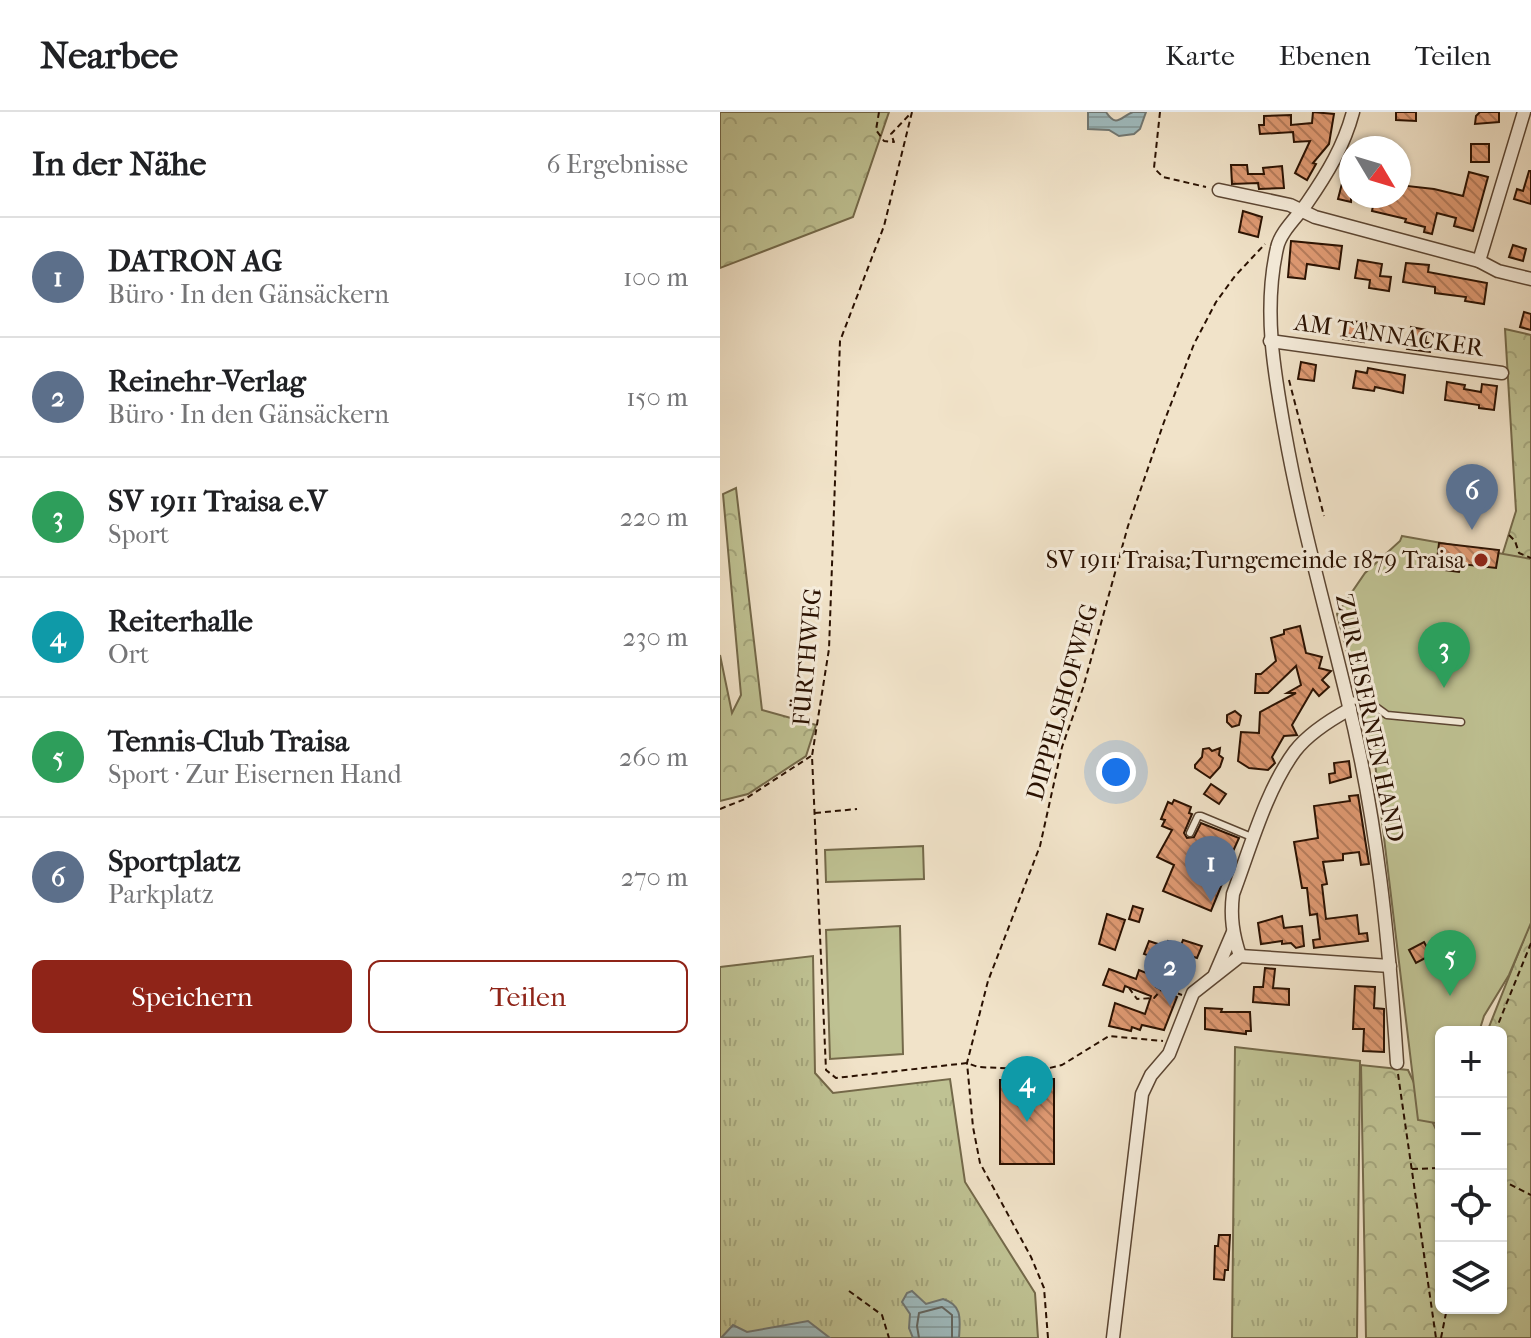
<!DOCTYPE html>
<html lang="de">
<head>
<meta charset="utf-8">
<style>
	body { margin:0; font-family:"IM FELL French Canon",serif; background:#f6f6f6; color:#202124 }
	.controls { position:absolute; right:24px; bottom:24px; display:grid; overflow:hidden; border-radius:12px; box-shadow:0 2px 6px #0004 }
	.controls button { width:72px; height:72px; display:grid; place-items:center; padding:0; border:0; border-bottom:2px solid #e0e0e0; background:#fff; color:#202124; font:40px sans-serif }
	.compass { position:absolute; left:619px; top:24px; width:72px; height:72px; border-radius:50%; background:#fff; box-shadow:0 2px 6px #0004; rotate:128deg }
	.you { position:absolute; left:396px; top:660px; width:28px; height:28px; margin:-20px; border:6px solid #fff; border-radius:50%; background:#1a73e8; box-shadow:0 0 0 12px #1a73e833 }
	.badge { display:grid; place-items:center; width:52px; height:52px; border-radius:50%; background:#8f2418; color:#fff; font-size:26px; font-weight:700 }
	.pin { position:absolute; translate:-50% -66px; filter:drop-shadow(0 2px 4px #0008) }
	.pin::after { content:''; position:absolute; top:42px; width:28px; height:24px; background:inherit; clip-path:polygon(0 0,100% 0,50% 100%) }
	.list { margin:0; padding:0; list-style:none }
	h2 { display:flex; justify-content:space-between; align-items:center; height:104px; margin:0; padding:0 32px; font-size:34px }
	h2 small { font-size:26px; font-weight:400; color:#757577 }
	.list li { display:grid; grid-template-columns:52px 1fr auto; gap:24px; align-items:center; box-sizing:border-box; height:120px; padding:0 32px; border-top:2px solid #e0e0e0 }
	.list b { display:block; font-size:30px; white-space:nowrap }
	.list p { margin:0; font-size:26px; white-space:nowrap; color:#757577 }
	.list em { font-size:26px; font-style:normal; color:#757577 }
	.actions { display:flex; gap:16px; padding:24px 32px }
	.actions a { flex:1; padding:18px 0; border:2px solid #8f2418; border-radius:12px; text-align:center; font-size:28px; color:#8f2418 }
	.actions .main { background:#8f2418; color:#fff }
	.icon { flex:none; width:44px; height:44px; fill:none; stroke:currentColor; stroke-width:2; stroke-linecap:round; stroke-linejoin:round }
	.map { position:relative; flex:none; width:811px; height:1226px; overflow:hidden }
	header { display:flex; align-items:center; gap:48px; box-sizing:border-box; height:112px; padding:0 40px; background:#fff; border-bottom:2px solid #e0e0e0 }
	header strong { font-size:38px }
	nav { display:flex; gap:44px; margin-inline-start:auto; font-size:28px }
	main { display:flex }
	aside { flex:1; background:#fff }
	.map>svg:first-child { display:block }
	.grass { fill:url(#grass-tufts); stroke:#74694a; stroke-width:2 }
	.forest { fill:url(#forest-crowns); stroke:#74694a; stroke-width:2 }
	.pitch { fill:#bfc293; stroke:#74694a; stroke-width:2 }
	.water { fill:url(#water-rules); stroke:#707773; stroke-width:2 }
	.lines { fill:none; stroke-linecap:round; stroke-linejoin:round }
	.shore { stroke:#646660; stroke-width:2 }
	.building { fill:url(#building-back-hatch); stroke:#291000; stroke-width:2 }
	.lane-casing { stroke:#5b4532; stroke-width:9 }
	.street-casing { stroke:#5b4532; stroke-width:15 }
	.path { stroke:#291000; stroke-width:2; stroke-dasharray:6 4; stroke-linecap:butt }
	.lane { stroke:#f6eddc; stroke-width:6 }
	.street { stroke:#f6eddc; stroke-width:12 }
	.poi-dot { fill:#8f2418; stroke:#f6eddc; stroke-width:3 }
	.labels { text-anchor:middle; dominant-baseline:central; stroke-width:6; stroke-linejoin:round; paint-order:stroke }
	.street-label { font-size:24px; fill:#291000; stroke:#f6eddc }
	.poi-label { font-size:24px; fill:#291000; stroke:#f6eddc; text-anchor:end }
</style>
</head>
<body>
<header>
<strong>Nearbee</strong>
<nav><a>Karte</a><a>Ebenen</a><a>Teilen</a></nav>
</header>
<main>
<aside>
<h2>In der Nähe<small>6 Ergebnisse</small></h2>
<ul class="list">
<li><span class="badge" style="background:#5c6f8a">1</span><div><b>DATRON AG</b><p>Büro · In den Gänsäckern</p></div><em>100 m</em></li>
<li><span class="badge" style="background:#5c6f8a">2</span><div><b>Reinehr-Verlag</b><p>Büro · In den Gänsäckern</p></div><em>150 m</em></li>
<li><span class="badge" style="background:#2e9e5b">3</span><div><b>SV 1911 Traisa e.V</b><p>Sport</p></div><em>220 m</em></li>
<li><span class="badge" style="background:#0f9aa8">4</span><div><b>Reiterhalle</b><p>Ort</p></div><em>230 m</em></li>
<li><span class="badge" style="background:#2e9e5b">5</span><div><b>Tennis-Club Traisa</b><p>Sport · Zur Eisernen Hand</p></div><em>260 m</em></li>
<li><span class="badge" style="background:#5c6f8a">6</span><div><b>Sportplatz</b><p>Parkplatz</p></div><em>270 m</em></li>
</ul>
<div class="actions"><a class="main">Speichern</a><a>Teilen</a></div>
</aside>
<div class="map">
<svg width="811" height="1226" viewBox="0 0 811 1226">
	<defs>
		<pattern id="grass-tufts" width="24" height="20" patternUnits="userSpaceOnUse" patternTransform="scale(2)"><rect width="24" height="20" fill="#bfc293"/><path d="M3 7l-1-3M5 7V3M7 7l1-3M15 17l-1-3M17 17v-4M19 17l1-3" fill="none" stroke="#a4a67d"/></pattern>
		<pattern id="forest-crowns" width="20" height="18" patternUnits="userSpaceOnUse" patternTransform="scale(2)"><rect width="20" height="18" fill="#bfc293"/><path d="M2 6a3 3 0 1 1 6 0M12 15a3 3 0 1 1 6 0" fill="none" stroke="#a4a67d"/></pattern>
		<pattern id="water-rules" width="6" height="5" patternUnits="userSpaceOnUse" patternTransform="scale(2)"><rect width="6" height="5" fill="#9fbcc0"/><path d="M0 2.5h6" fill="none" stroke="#89a1a3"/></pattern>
		<pattern id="building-back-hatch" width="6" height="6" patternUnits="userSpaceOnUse" patternTransform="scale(2)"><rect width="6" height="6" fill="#e09a73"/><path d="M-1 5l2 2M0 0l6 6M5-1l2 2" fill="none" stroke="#b67c5c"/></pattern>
	</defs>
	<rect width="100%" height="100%" fill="#f1e3c9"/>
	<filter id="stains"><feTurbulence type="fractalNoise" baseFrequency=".0025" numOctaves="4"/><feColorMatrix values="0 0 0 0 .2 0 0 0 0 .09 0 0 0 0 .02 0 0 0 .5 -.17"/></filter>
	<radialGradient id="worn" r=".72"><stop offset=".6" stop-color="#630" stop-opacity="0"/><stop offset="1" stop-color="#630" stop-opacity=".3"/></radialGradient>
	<g class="grass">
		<polygon points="93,844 95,961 113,981 230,967 245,1070 315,1181 318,1226 0,1226 0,855"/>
		<polygon points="515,935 640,949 637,1226 512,1226"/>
	</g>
	<g class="forest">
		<polygon points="0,0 169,0 133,105 0,156"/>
		<polygon points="785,217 811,223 811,467 777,460 796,399"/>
		<polygon points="16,376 42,598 96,613 86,644 28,682 0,689 0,543 12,601 21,583 3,382"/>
		<polygon points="811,809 811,1226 646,1226 641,953 688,958 721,1028 721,1196 781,1196 781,920 767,920"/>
	</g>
	<g class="pitch">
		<polygon points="682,424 811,447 811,811 789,863 764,904 759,920 721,920 721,1012 698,1008 655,651 617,502 645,461 680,429"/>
		<polygon points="203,734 204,767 106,770 105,738"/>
		<polygon points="180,814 183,942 110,947 106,818"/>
	</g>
	<g class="water">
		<path d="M368,0H386C397,17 401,4 413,0C417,0 421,0 426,0L420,17L414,22L399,24L389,18L368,17Z"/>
		<path d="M192,1179L206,1192L223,1187C243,1193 240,1208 239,1226H193L189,1216L190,1202L182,1190L187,1181Z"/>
		<polygon points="88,1209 110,1226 1,1226 13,1213 27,1220"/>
	</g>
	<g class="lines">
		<polyline class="shore" points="199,1226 197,1214 199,1201 222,1195 232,1203 232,1226"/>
	</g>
	<g class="building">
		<polygon points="593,0 614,2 609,32 593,51 596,52 587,68 575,61 590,29 574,30 573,20 540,22 539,13 544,13 544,4 571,3 571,13 592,11"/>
		<polygon points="676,0 696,0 696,9 676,8"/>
		<polygon points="760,0 779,0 779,10 755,12 756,4"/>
		<rect x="751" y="32" width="18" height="18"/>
		<polygon points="628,48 631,49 631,90 618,87"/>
		<polygon points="511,53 527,53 528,62 544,62 543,56 562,54 564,76 539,77 538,71 512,72"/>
		<polygon points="809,59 811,59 811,92 794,87 797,77 803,79"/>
		<polygon points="749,60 768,65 753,119 734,114 736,106 717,101 712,122 704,120 705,115 685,110 686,107 652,99 655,84 679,84 679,73 714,77 743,84"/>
		<polygon points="523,99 542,105 538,125 519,120"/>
		<polygon points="571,129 622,134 619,157 587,152 585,167 568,165"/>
		<polygon points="793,133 806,137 803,149 789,145"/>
		<polygon points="638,148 662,152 660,164 671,165 669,179 649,176 650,168 635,166"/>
		<polygon points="686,151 709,153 708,160 767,171 764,192 745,189 746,185 715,181 715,175 683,170"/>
		<polygon points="804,200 811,202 811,218 800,215"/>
		<polygon points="625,208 647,211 644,230 623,227"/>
		<polygon points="691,215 707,218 705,231 711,231 710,240 687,237"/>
		<polygon points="581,250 596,253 594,269 578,267"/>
		<polygon points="648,256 685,263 683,281 655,275 654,279 633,276 636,259 647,261"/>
		<polygon points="727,270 745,273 744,277 761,280 762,272 777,274 774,298 759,296 759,293 725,288"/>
		<polygon points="719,431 779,438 776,456 741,452 739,460 716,457"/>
		<polygon points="580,514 586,541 602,545 599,556 611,559 602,568 609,575 599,584 593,577 572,613 577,623 564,624 552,645 555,651 548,658 529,656 518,649 521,620 539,621 540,600 576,581 567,581 581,573 576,554 548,581 535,581 536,562 541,562 556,549 551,526 564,522 564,518"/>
		<polygon points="515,599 521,604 519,613 512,615 507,610 507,603"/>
		<polygon points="489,636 492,639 500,636 499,643 503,646 500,655 490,666 475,656 475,653 482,645 483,637"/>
		<polygon points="629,649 631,665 610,671 609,662 615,661 614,651"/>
		<polygon points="491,672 506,682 499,692 484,682"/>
		<polygon points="638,683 649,752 641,753 639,740 623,742 623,748 603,750 607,772 602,773 606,807 637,803 639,822 647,821 648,829 594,836 593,828 600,827 597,802 590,803 587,776 582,776 574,730 598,726 594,694 630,689 629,684"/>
		<polygon points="454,688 471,695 469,701 472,702 464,721 467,726 474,725 481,711 519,726 510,746 515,748 510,763 506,762 491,799 443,779 454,753 437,745 452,718 442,714 445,708 441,707 448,690 452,692"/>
		<polygon points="413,794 423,797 419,810 409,807"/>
		<polygon points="387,802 405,808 395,838 379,832"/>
		<polygon points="562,804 564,816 582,814 584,834 576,836 571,831 562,832 562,829 541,832 538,811"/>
		<polygon points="463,828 482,834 477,846 468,843 462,856 424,842 429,829 444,834 448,829 461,833"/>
		<polygon points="704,830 711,843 696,851 689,838"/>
		<polygon points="545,856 555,857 553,876 569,877 569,893 533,890 534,875 543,875"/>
		<polygon points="389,857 416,867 419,858 439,866 436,875 457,885 444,918 422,913 420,918 412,915 411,919 389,914 395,891 425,902 431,884 405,874 403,880 383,873"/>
		<polygon points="635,874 655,875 654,896 664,897 664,940 643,939 644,917 633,917"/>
		<polygon points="485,896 502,897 501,900 530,900 531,919 526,919 526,922 485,917"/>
		<polygon points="334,967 334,1052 280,1052 280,968"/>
		<polygon points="499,1123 510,1123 508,1158 505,1158 504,1168 494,1167 495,1134 498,1134"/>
	</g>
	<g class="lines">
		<defs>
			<g id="lane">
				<polyline points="628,588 649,590 667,603 741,610"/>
				<polyline points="470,721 478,704 481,704 534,726"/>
			</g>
			<g id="street">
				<path d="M633,0C624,34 607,62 587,91C578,104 560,120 557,136C543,198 554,260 565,321C581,411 606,498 627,586C657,706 669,828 677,951"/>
				<polyline points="499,78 570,93 595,105 759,149 778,159 811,167"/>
				<polyline points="759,149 804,0"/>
				<polyline points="550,229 782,261"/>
				<path d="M520,844C513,823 510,805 513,782C530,737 546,678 575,639C589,621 610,608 630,597"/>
				<polyline points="495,862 513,820"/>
				<polyline points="393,1226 422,982 431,963 449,942 473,881 520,844 670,854"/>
			</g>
		</defs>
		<use href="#lane" class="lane-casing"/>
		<use href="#street" class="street-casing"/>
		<g class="path">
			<polyline points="159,0 156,18 164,29 174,30 171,22 191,1"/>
			<polyline points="192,0 164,114 120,229 109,537 92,644 106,958 116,966 247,951 258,955 321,958 342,953 389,924 443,929"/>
			<polyline points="440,0 434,56 443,65 486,75"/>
			<polyline points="569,268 604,404"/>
			<polyline points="789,423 795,429 799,441 811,446"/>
			<polyline points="0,697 25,687 91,644"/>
			<polyline points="95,701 137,697"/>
			<polyline points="409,876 417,887 434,886 443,876 462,883"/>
			<polyline points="775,920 811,831"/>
			<polyline points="678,962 716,1226"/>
			<polyline points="692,1057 721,1056"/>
			<polyline points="781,1068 811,1083"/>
			<polyline points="129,1179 162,1203 169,1226"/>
			<polyline points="328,1226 324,1176 311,1145 260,1051 253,1015 247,951 268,869 320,734 342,635 363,576 408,414 444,310 474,232 496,190 515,164 545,132"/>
			<polyline points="721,1226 727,1196"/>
		</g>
		<use href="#lane" class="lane"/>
		<use href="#street" class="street"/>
	</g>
	<circle class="poi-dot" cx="761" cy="448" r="8"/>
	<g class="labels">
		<g class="street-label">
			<text transform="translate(669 223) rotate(8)">AM TANNACKER</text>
			<text transform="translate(87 545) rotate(-85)">FÜRTHWEG</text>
			<text transform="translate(342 590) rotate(-74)">DIPPELSHOFWEG</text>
			<text transform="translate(650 606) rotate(78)">ZUR EISERNEN HAND</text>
		</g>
		<g class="poi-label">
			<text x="745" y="448">SV 1911 Traisa;Turngemeinde 1879 Traisa</text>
		</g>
	</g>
	<rect width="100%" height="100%" filter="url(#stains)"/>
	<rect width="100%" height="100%" fill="url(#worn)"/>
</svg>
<div class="controls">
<button>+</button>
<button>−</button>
<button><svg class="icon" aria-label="locate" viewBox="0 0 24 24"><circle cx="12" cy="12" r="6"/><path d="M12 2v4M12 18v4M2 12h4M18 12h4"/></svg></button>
<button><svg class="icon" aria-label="layers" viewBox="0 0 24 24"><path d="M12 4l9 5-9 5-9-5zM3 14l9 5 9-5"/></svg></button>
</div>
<svg class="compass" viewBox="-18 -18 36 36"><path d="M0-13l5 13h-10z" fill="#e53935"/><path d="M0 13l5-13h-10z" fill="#757577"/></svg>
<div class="you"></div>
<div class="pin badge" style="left:491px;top:790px;background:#5c6f8a">1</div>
<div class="pin badge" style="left:450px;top:894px;background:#5c6f8a">2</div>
<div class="pin badge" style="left:724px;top:576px;background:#2e9e5b">3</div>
<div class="pin badge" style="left:307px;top:1010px;background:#0f9aa8">4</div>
<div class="pin badge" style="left:730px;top:884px;background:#2e9e5b">5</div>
<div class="pin badge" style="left:752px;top:418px;background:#5c6f8a">6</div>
</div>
</main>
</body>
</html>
